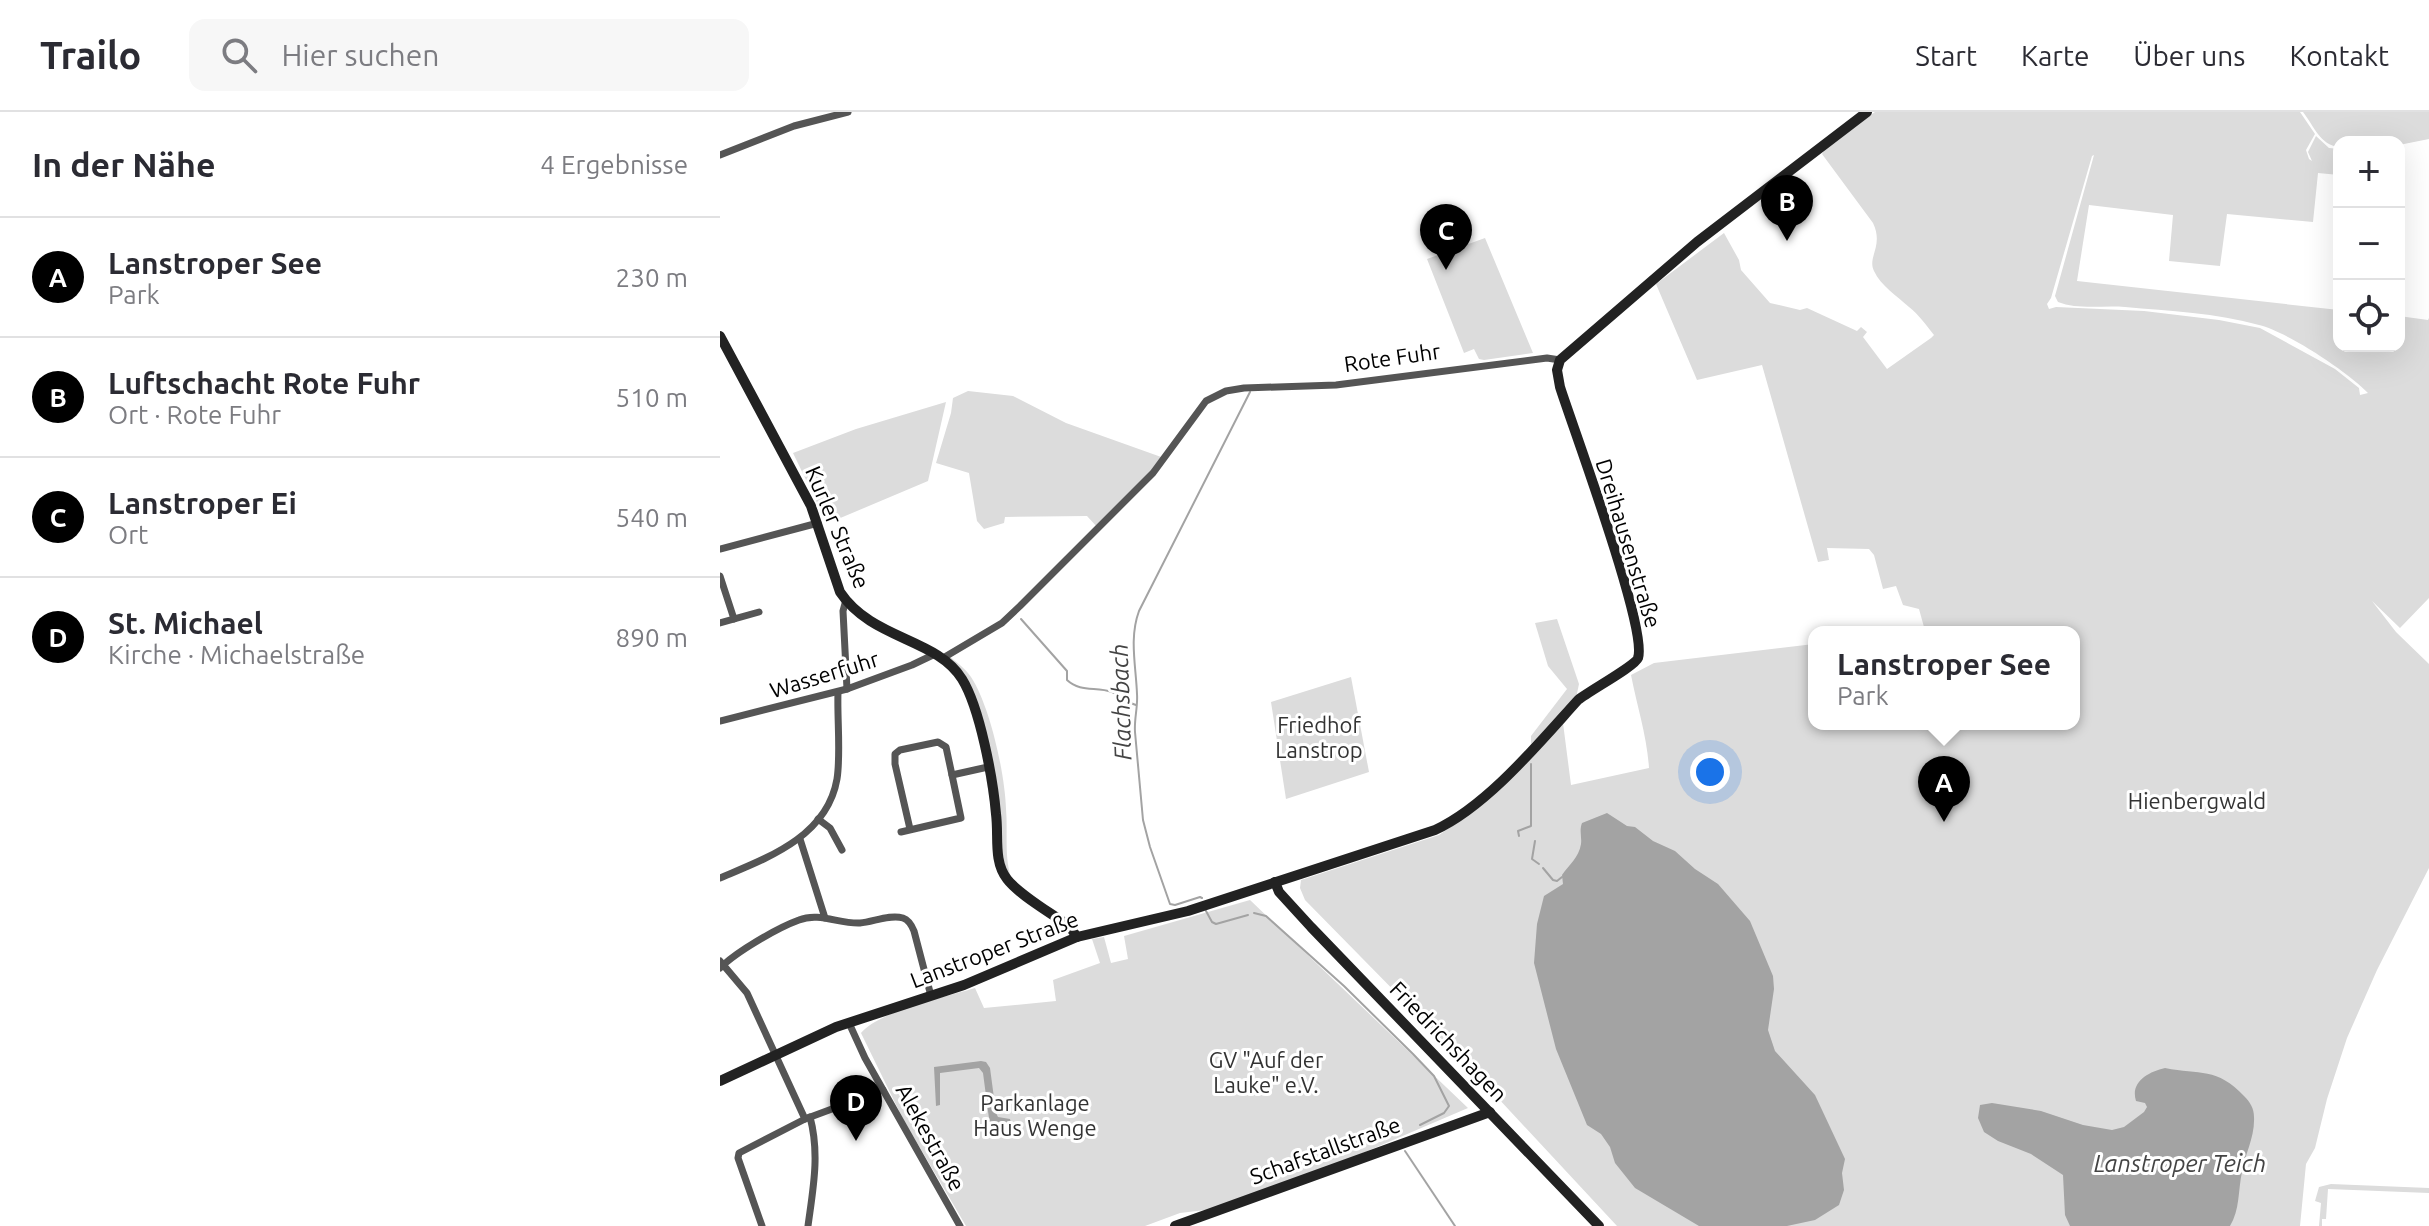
<!DOCTYPE html>
<html lang="de">
<head>
<meta charset="utf-8">
<style>
	body { margin:0; font-family:Ubuntu,sans-serif; background:#f7f7f7; color:#2b2b33 }
	.controls { position:absolute; right:24px; top:24px; display:grid; overflow:hidden; border-radius:16px; box-shadow:0 8px 32px #0002 }
	.controls button { width:72px; height:72px; display:grid; place-items:center; padding:0; border:0; border-bottom:2px solid #e1e1e2; background:#fff; color:#2b2b33; font:40px sans-serif }
	.you { position:absolute; left:990px; top:660px; width:28px; height:28px; margin:-20px; border:6px solid #fff; border-radius:50%; background:#1a73e8; box-shadow:0 0 0 12px #1a73e833 }
	.badge { display:grid; place-items:center; width:52px; height:52px; border-radius:50%; background:#000; color:#fff; font-size:26px; font-weight:700 }
	.pin { position:absolute; translate:-50% -66px; filter:drop-shadow(0 2px 4px #0008) }
	.pin::after { content:''; position:absolute; top:42px; width:28px; height:24px; background:inherit; clip-path:polygon(0 0,100% 0,50% 100%) }
	.popup { position:absolute; left:1088px; top:514px; width:272px; height:104px; box-sizing:border-box; display:grid; place-content:center; border-radius:16px; background:#fff; filter:drop-shadow(0 2px 6px #0005); font-size:26px; white-space:nowrap; color:#7c7c81 }
	.popup b { font-size:30px; color:#2b2b33 }
	.popup::after { content:''; position:absolute; left:50%; top:100%; margin-left:-16px; border:16px solid transparent; border-top-color:#fff }
	.list { margin:0; padding:0; list-style:none }
	h2 { display:flex; justify-content:space-between; align-items:center; height:104px; margin:0; padding:0 32px; font-size:34px }
	h2 small { font-size:26px; font-weight:400; color:#7c7c81 }
	.list li { display:grid; grid-template-columns:52px 1fr auto; gap:24px; align-items:center; box-sizing:border-box; height:120px; padding:0 32px; border-top:2px solid #e1e1e2 }
	.list b { display:block; font-size:30px; white-space:nowrap }
	.list p { margin:0; font-size:26px; white-space:nowrap; color:#7c7c81 }
	.list em { font-size:26px; font-style:normal; color:#7c7c81 }
	.icon { flex:none; width:44px; height:44px; fill:none; stroke:currentColor; stroke-width:2; stroke-linecap:round; stroke-linejoin:round }
	.map { position:relative; flex:none; width:1709px; height:1114px; overflow:hidden }
	header { display:flex; align-items:center; gap:48px; box-sizing:border-box; height:112px; padding:0 40px; background:#fff; border-bottom:2px solid #e1e1e2 }
	header strong { font-size:38px }
	nav { display:flex; gap:44px; margin-inline-start:auto; font-size:28px }
	.search { width:560px; height:72px; background:#f7f7f7; display:flex; align-items:center; gap:20px; box-sizing:border-box; padding:0 28px; border-radius:16px; color:#7c7c81; font-size:30px }
	main { display:flex }
	aside { flex:1; background:#fff }
	.map>svg:first-child { display:block }
	.green { fill:#dcdcdc; fill-rule:evenodd }
	.water { fill:#a3a3a3 }
	.lines { fill:none; stroke-linecap:round; stroke-linejoin:round }
	.stream { stroke:#a3a3a3; stroke-width:2 }
	.street { stroke:#555; stroke-width:7 }
	.secondary { stroke:#222; stroke-width:10 }
	.labels { text-anchor:middle; dominant-baseline:central; stroke-width:6; stroke-linejoin:round; paint-order:stroke }
	.street-label { font-size:22px; fill:#000; stroke:#fff }
	.park-label { font-size:22px; fill:#333; stroke:#fff }
	.water-label { font-size:24px; font-style:italic; fill:#444; stroke:#fff }
</style>
</head>
<body>
<header>
<strong>Trailo</strong>
<div class="search"><svg class="icon" aria-label="search" viewBox="0 0 24 24"><circle cx="10" cy="10" r="6"/><path d="M15 15l6 6"/></svg>Hier suchen</div>
<nav><a>Start</a><a>Karte</a><a>Über uns</a><a>Kontakt</a></nav>
</header>
<main>
<aside>
<h2>In der Nähe<small>4 Ergebnisse</small></h2>
<ul class="list">
<li><span class="badge">A</span><div><b>Lanstroper See</b><p>Park</p></div><em>230 m</em></li>
<li><span class="badge">B</span><div><b>Luftschacht Rote Fuhr</b><p>Ort · Rote Fuhr</p></div><em>510 m</em></li>
<li><span class="badge">C</span><div><b>Lanstroper Ei</b><p>Ort</p></div><em>540 m</em></li>
<li><span class="badge">D</span><div><b>St. Michael</b><p>Kirche · Michaelstraße</p></div><em>890 m</em></li>
</ul>
</aside>
<div class="map">
<svg width="1709" height="1114" viewBox="0 0 1709 1114">
	<rect width="100%" height="100%" fill="#fff"/>
	<g class="green">
		<path d="M1155,0H1580L1595,22L1586,38L1589,47L1592,49L1588,40L1596,24L1609,36L1619,37V63L1598,61L1593,110L1507,102L1500,154L1449,149L1453,103L1369,93L1357,169L1619,198V234H1679V204L1708,208L1709,206V486L1680,516L1652,489L1676,520L1709,552V756L1657,858L1627,926L1607,987L1595,1036L1586,1052L1580,1114H897L751,957L585,788L580,776L581,768L719,723L741,708L843,611L851,673L929,656C927,624 917,594 911,563L934,551L1094,532V612H1354V520H1178L1204,515L1199,497L1183,493L1176,474L1163,477L1154,443L1149,437L1107,436L1109,448L1098,450L1042,253L977,268L936,172L1004,121L1019,148L1021,158L1050,191L1080,198L1087,196L1137,219L1141,215L1147,220L1143,225L1167,257L1211,226L1214,223C1206,213 1199,203 1189,195C1177,184 1161,174 1154,159C1147,145 1164,134 1153,111L1102,42L1107,34ZM1374,43L1335,184L1338,190C1358,198 1384,193 1405,195C1449,199 1497,201 1539,213C1568,220 1628,260 1648,281L1640,283L1639,276L1615,257L1540,216L1499,208L1424,199L1336,195L1329,197L1327,192L1331,186L1372,44Z"/>
		<path d="M1583,0H1709V27L1679,33V30H1619V35C1600,33 1594,14 1583,0Z"/>
		<polygon points="765,126 813,241 764,248 759,247 754,237 744,241 707,147"/>
		<polygon points="248,279 293,284 346,311 444,346 378,416 367,404 285,405 284,411 264,417 257,409 249,361 216,351 231,301 233,286"/>
		<polygon points="226,290 208,369 118,407 114,399 103,403 73,341 136,317"/>
		<polygon points="837,507 859,572 856,586 811,632 811,624 847,577 828,554 815,511"/>
		<path d="M228,543C236,550 245,556 251,565C270,594 285,662 286,697C288,720 284,743 291,766L288,768L277,733L255,597Z"/>
		<polygon points="631,565 649,660 566,687 551,590"/>
		<path d="M530,788L748,996L582,1067L502,1096L460,1101L425,1114H246L183,1007L141,921C159,899 226,885 255,876L264,896L336,889L333,868L380,851L372,827L384,825L391,851L408,847L404,824Z"/>
		<polygon points="1611,1072 1709,1076 1709,1081 1608,1077 1606,1107 1602,1107 1602,1114 1599,1114 1601,1091 1595,1089 1599,1075"/>
	</g>
	<g class="water">
		<path d="M887,701L907,714L915,715L933,729L955,739L975,757L998,772L1030,809L1053,864L1054,877L1048,918L1055,939L1095,983L1125,1047L1122,1061L1124,1078L1119,1093L1095,1108L1067,1114H979L915,1076L895,1051L890,1035L881,1022L867,1013L836,937L814,851L817,812L824,784L843,772L842,763C849,753 859,745 861,732C862,725 859,719 862,711Z"/>
		<polygon points="261,949 266,950 270,956 276,1001 278,1005 290,1007 291,1011 287,1014 274,1016 270,1014 263,961 259,956 220,961 220,993 216,994 214,955"/>
		<path d="M1445,956C1480,963 1497,955 1524,984C1530,990 1534,996 1534,1005C1535,1025 1525,1042 1522,1060C1518,1078 1520,1098 1510,1114H1350L1345,1103L1343,1063L1311,1042L1278,1029L1264,1020L1258,1006L1260,993L1272,991L1321,999L1363,1013L1392,1018L1404,1015L1424,1000L1427,995L1425,991L1416,989C1410,970 1428,960 1445,956Z"/>
	</g>
	<g class="lines">
		<g class="stream">
			<path d="M301,507L347,559V568C361,581 376,574 392,580C402,584 406,590 416,593"/>
			<polyline points="799,724 798,719 811,714 811,652"/>
			<polyline points="815,729 812,747 819,752"/>
			<polyline points="823,756 833,768 837,769 842,765"/>
			<path d="M482,786L480,785L455,793L450,792L430,735L423,708L415,620C414,607 418,595 417,582C416,554 409,526 419,499L530,280"/>
			<polyline points="486,799 492,810 496,812 528,803"/>
			<polyline points="534,801 546,804 624,874 693,942 714,964 729,994 724,1001 700,1013"/>
			<polyline points="685,1039 735,1114"/>
		</g>
		<g class="street">
			<polyline points="0,43 74,14 128,0"/>
			<polyline points="0,437 98,411"/>
			<polyline points="0,464 14,507"/>
			<polyline points="126,488 123,499 127,577"/>
			<polyline points="0,511 39,500"/>
			<polyline points="223,546 282,511 300,494 433,361 486,289 506,279 524,276 616,273 827,246 840,248"/>
			<polyline points="0,609 127,577 192,553 215,542"/>
			<polyline points="98,707 110,716 122,738"/>
			<polyline points="190,717 175,652 175,642 180,638 218,630 226,635 232,663"/>
			<polyline points="181,720 241,706 232,663 268,655"/>
			<polyline points="80,727 105,806"/>
			<path d="M0,766C47,746 107,725 117,667C121,642 117,607 118,580"/>
			<polyline points="0,849 27,881 85,1007"/>
			<path d="M0,856C16,840 57,816 79,808C99,800 119,812 140,811C153,810 170,802 183,806C189,808 192,814 194,819L211,884"/>
			<polyline points="129,911 145,946 240,1114"/>
			<polyline points="42,1114 18,1046 19,1041 85,1007 163,978"/>
			<path d="M88,1114C93,1077 100,1042 90,1005"/>
		</g>
		<g class="secondary">
			<path d="M0,224L91,394L120,480C152,528 217,526 242,567C260,596 273,667 276,702C279,724 273,749 287,767C299,783 333,802 350,815L357,825"/>
			<polyline points="555,770 559,780 591,815 879,1114"/>
			<path d="M0,969L116,915L244,873L357,825L468,799L715,718C767,694 819,631 858,588C869,579 915,554 918,546C928,517 853,316 840,275L837,258L840,248L977,130L1147,0"/>
			<polyline points="455,1114 770,1000"/>
		</g>
	</g>
	<g class="labels">
		<g class="street-label">
			<text transform="translate(672 245) rotate(-8)">Rote Fuhr</text>
			<text transform="translate(118 415) rotate(67)">Kurler Straße</text>
			<text transform="translate(909 431) rotate(73)">Dreihausenstraße</text>
			<text transform="translate(104 562) rotate(-17)">Wasserfuhr</text>
			<text transform="translate(274 837) rotate(-21)">Lanstroper Straße</text>
			<text transform="translate(729 929) rotate(46)">Friedrichshagen</text>
			<text transform="translate(211 1025) rotate(61)">Alekestraße</text>
			<text transform="translate(605 1038) rotate(-20)">Schafstallstraße</text>
		</g>
		<g class="park-label">
			<text x="599" y="612">Friedhof<tspan x="599" dy="25">Lanstrop</tspan></text>
			<text x="1477" y="688">Hienbergwald</text>
			<text x="546" y="947">GV "Auf der<tspan x="546" dy="25">Lauke" e.V.</tspan></text>
			<text x="315" y="990">Parkanlage<tspan x="315" dy="25">Haus Wenge</tspan></text>
		</g>
		<g class="water-label">
			<text transform="translate(401 590) rotate(-92)">Flachsbach</text>
			<text x="1460" y="1051">Lanstroper Teich</text>
		</g>
	</g>
</svg>
<div class="controls">
<button>+</button>
<button>−</button>
<button><svg class="icon" aria-label="locate" viewBox="0 0 24 24"><circle cx="12" cy="12" r="6"/><path d="M12 2v4M12 18v4M2 12h4M18 12h4"/></svg></button>
</div>
<div class="you"></div>
<div class="pin badge" style="left:1224px;top:710px">A</div>
<div class="popup"><b>Lanstroper See</b>Park</div>
<div class="pin badge" style="left:1067px;top:129px">B</div>
<div class="pin badge" style="left:726px;top:158px">C</div>
<div class="pin badge" style="left:136px;top:1029px">D</div>
</div>
</main>
</body>
</html>
